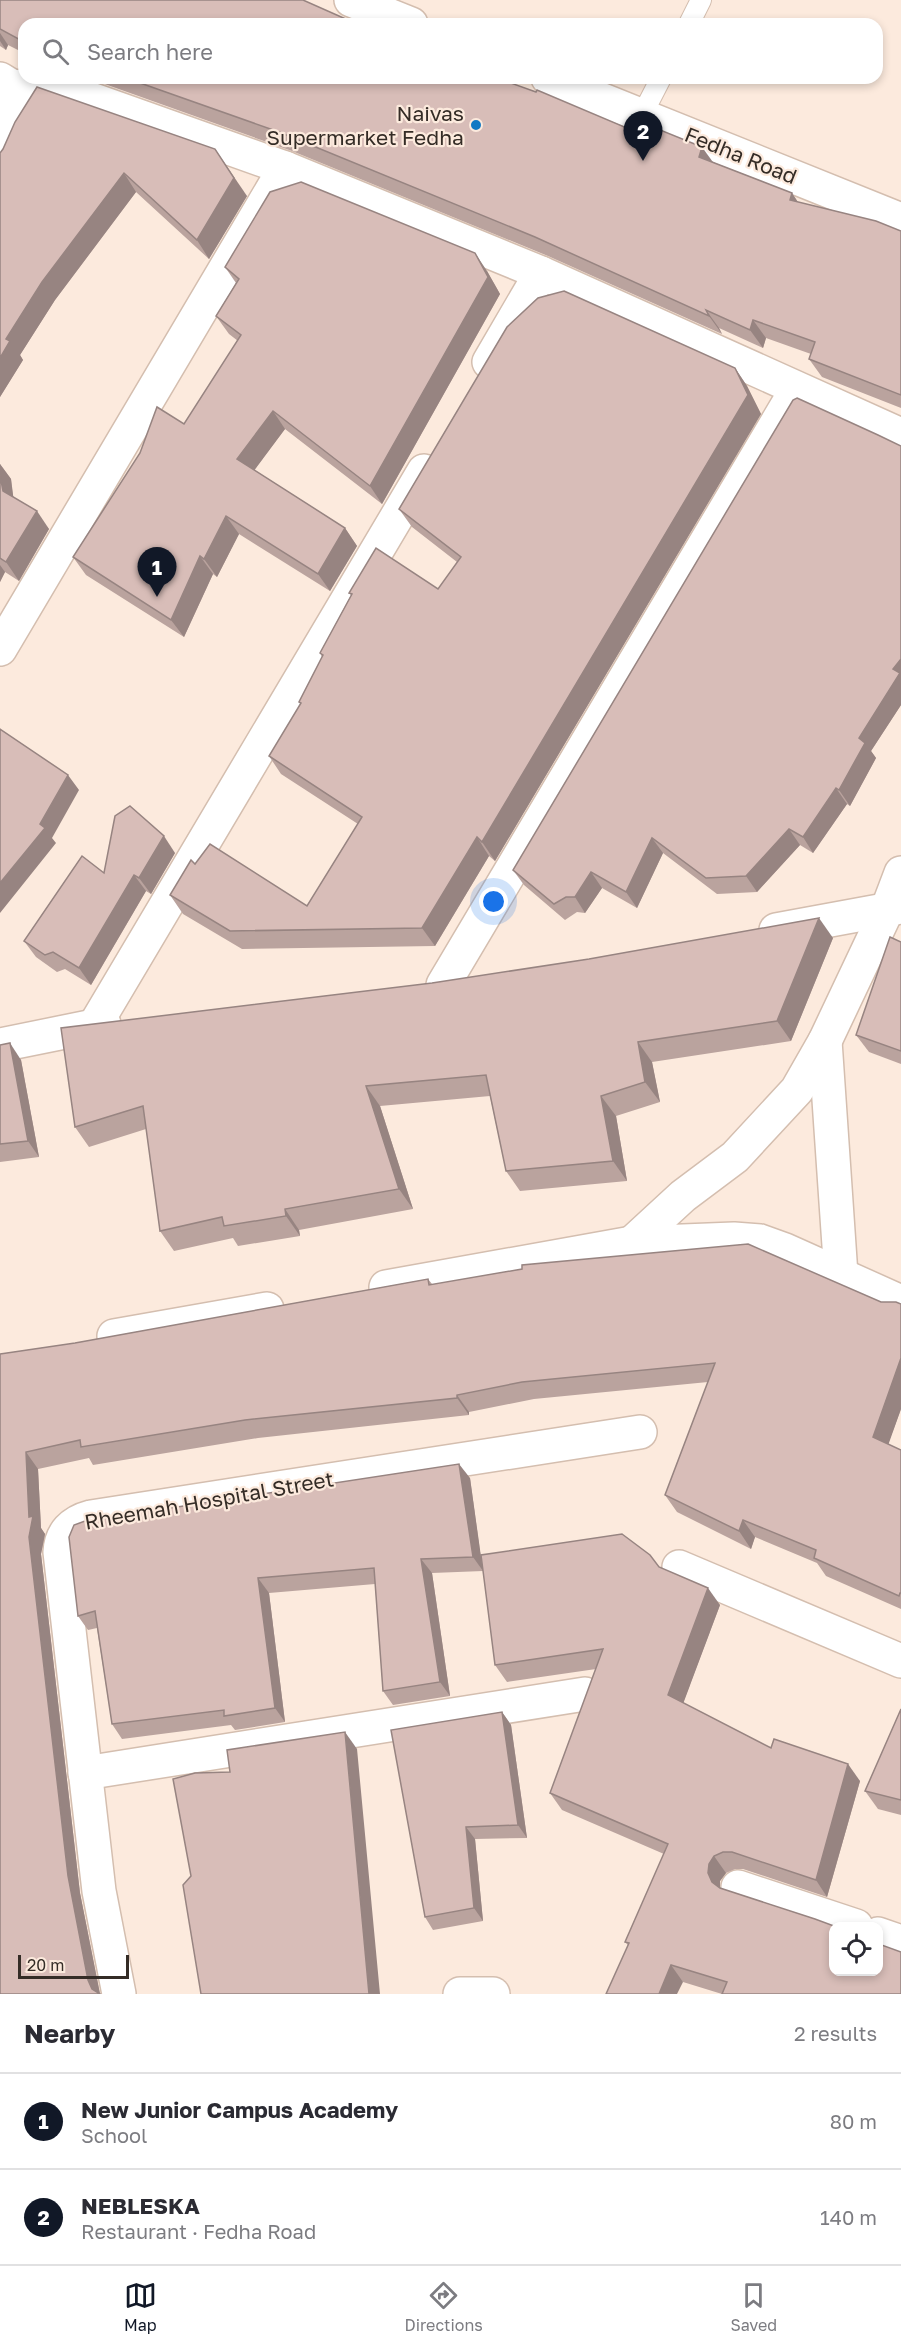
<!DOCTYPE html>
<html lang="en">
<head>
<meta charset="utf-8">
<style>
	body { margin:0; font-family:"Golos Text",sans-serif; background:#f7f7f7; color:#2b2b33 }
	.controls { position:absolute; right:18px; bottom:18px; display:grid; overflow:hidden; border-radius:12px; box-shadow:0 3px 9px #0003 }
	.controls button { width:54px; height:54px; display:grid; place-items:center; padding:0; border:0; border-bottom:2px solid #e1e1e2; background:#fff; color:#2b2b33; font:30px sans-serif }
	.scale { position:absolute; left:18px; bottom:15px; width:111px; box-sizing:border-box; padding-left:6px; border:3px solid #342c26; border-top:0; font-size:16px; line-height:21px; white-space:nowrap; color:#342c26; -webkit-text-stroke:4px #fceadd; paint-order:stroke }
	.you { position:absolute; left:494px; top:902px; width:21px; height:21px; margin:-15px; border:4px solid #fff; border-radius:50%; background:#1a73e8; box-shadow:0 0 0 9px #1a73e833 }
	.badge { display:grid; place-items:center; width:39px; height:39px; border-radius:50%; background:#111827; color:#fff; font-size:20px; font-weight:700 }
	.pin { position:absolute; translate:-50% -50px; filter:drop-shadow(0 2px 3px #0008) }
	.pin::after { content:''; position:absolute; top:32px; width:21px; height:18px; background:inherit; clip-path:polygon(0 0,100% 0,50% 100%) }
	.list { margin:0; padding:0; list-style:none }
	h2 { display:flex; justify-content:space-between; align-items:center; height:78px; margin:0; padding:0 24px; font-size:26px }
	h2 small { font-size:20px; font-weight:400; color:#7c7c81 }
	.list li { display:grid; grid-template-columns:39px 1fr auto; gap:18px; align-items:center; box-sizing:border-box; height:96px; padding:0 24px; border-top:2px solid #e1e1e2 }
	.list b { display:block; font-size:22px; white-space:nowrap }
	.list p { margin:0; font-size:20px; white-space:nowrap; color:#7c7c81 }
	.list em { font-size:20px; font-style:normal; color:#7c7c81 }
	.icon { flex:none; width:33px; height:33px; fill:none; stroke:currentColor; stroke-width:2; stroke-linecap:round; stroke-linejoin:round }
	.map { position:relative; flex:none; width:901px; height:1994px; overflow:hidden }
	.search { position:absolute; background:#fff; box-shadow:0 3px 9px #0003; left:18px; right:18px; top:18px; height:66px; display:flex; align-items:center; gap:15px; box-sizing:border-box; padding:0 21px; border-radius:18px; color:#7c7c81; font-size:22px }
	.sheet { height:270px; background:#fff }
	nav { display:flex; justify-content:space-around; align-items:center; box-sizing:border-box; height:84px; border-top:2px solid #e1e1e2; background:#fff; font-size:16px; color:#7c7c81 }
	nav a { display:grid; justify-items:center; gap:3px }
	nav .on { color:#111827 }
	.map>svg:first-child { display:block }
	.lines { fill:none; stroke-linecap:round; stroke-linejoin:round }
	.service-casing { stroke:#d4beaf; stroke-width:22 }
	.minor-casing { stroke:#d4beaf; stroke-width:36 }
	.tertiary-casing { stroke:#d4beaf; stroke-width:36 }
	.service { stroke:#fff; stroke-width:20 }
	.minor { stroke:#fff; stroke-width:33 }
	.tertiary { stroke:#fff; stroke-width:33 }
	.wall { fill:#baa39e }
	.shaded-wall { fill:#978481 }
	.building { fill:#d8bdb8; stroke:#978481; stroke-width:1.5 }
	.poi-dot { fill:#1179c4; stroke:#fceadd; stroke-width:2 }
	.labels { text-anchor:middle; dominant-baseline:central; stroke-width:4.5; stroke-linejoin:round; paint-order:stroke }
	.poi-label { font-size:21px; fill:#342c26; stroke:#fceadd; text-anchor:end }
	.street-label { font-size:21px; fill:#342c26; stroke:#fceadd }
</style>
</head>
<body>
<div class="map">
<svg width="901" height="1994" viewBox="0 0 901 1994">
	<rect width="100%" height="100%" fill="#fceadd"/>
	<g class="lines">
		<defs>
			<g id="service">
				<polyline points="689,24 701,0"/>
				<polyline points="642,115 661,78"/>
			</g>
			<g id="minor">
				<path d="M0,79L13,87C13,113 14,135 0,158"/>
				<polyline points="13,87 43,85 60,88 285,168"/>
				<polyline points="489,362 541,273"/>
				<polyline points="0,649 285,168 541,273 901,435"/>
				<polyline points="776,930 901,907"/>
				<polyline points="443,985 797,389"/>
				<polyline points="95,1025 424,471"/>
				<polyline points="825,1041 841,1275"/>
				<polyline points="0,1045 104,1024"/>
				<polyline points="632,1243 683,1196 735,1157 797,1090 825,1041 887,910 901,873"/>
				<polyline points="386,1287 632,1243 734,1239 760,1241 785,1250 901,1302"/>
				<polyline points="114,1336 267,1309"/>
				<polyline points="679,1567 901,1661"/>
				<polyline points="85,1773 585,1694"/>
				<polyline points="738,1887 856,1926"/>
				<polyline points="878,1934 901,1942"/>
				<path d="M119,1994L99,1891L60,1552C61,1533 72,1522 91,1517L640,1432"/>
				<polyline points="460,1994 493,1994"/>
			</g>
			<g id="tertiary">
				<polyline points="351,0 411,24"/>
				<polyline points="548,78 901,220"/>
			</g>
		</defs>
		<use href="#service" class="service-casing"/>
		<use href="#minor" class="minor-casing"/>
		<use href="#tertiary" class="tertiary-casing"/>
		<use href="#service" class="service"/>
		<use href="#minor" class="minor"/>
		<use href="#tertiary" class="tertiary"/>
	</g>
	<g class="wall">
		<polygon points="0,0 24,24 24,53 8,45 6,50 0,46"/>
		<polygon points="88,78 497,78 792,193 798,202 901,231 901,408 822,377 809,359 811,354 766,338 763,348 719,328 722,334 548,256 292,151"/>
		<polygon points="0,153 247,196 209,259 136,192 55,300 20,355 23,360 0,397"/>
		<polygon points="225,267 487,271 500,294 382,504 285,429 254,470 345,528 357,546 330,591 239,534 217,577 213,574 184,637 86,575 73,557 184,424 238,341 229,334 216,316 236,283"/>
		<polygon points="735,368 747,386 761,414 495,861 489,856 435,946 242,949 183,914 170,895 195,864 307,906 358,824 281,774 269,756 301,704 299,702 322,657 320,653 351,595 349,593 438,589 457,562 412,527 399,509"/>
		<polygon points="901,446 901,705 871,751 876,758 850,806 847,804 813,853 800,845 757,892 717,894 663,853 637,908 602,888 585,913 577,912 565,920 524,885 513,870"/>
		<polygon points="0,464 11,479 13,498 49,529 19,581 5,572 0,582"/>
		<polygon points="175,853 151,894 146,891 91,985 65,969 57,972 36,957 24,941 104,873"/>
		<polygon points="833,938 791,1041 652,1062 660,1102 616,1116 627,1181 520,1191 506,1171 490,1096 380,1106 413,1209 299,1230 300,1236 238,1246 233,1238 174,1251 160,1231 146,1129 89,1147 75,1127 61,1028"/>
		<polygon points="901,942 901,1064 869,1052 856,1035"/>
		<polygon points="0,1045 21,1060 39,1157 0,1162"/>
		<polygon points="428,1279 432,1284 881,1302 901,1304 901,1409 888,1444 901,1450 901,1609 826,1576 817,1563 755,1537 751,1549 677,1512 665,1495 708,1382 534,1399 469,1412 469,1415 258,1438 93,1465 89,1458 38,1469 41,1528 45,1534 41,1554 80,1893 100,1994 0,1994 0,1354 75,1343"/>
		<polygon points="470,1478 481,1559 659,1567 720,1605 683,1703 771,1748 860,1781 827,1897 743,1869 735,1869 726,1873 720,1881 720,1888 815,1919 722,1994 683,1982 628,1945 625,1942 664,1854 562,1810 550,1793 596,1669 507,1682 495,1665 483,1571 432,1573 450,1696 393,1705 383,1691 375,1584 269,1593 285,1722 235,1730 231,1725 122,1739 112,1724 97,1628 88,1630 78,1616"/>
		<polygon points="901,1709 901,1815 878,1809 865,1791"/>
		<polygon points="502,1712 511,1725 527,1838 475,1839 483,1921 433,1930 425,1917"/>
	</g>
	<g class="shaded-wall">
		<polygon points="0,33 8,45 6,50 0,41"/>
		<polygon points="702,147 715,165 699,157"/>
		<polygon points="215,149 247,196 209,259 197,240"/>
		<polygon points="124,173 136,192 55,300 20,355 23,360 0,397 0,358 6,339 42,282"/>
		<polygon points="792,193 804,212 790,200"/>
		<polygon points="475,253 487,271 500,294 382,504 370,486"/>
		<polygon points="706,310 719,328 722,334 709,316"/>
		<polygon points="753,320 766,338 763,348 750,330"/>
		<polygon points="735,368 747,386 761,414 495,861 482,842"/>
		<polygon points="273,411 285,429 250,476 237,459"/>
		<polygon points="0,464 11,479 15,510 3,491 0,475"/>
		<polygon points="37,511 49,529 19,581 6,562"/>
		<polygon points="226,516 239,534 217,577 204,559"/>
		<polygon points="345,528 357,546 330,591 318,574"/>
		<polygon points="200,556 213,574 184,637 171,620"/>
		<polygon points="0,565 5,572 0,582"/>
		<polygon points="901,659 901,705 871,751 876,758 850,806 839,790 859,738 893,669"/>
		<polygon points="68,775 79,790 52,838 56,843 0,913 0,883 40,824"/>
		<polygon points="836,788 847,804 813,853 803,837"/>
		<polygon points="789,829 800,845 757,892 746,876"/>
		<polygon points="164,836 175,853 151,894 139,878"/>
		<polygon points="477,837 489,856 435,946 422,928"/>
		<polygon points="652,838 663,853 637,908 626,892"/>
		<polygon points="591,872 602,888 585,913 575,897"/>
		<polygon points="134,875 146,891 91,985 79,968"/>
		<polygon points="819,918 833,938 791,1041 777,1021"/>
		<polygon points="638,1042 652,1062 660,1102 645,1082"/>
		<polygon points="10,1043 21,1060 39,1157 28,1141"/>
		<polygon points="366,1086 380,1106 413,1209 399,1189"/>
		<polygon points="601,1096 616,1116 627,1181 613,1161"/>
		<polygon points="285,1209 299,1230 300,1236 286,1216"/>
		<polygon points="901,1358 901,1409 885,1454 873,1437"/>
		<polygon points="457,1395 469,1412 469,1415 457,1398"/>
		<polygon points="26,1452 38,1469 41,1528 45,1534 41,1554 80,1893 100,1994 92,1989 88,1980 68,1876 29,1537"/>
		<polygon points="459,1464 470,1478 483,1571 473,1557"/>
		<polygon points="743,1520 755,1537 751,1549 739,1531"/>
		<polygon points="421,1559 432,1573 450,1696 440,1682"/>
		<polygon points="258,1578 269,1593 285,1722 275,1708"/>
		<polygon points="708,1588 720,1605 680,1712 668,1695"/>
		<polygon points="502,1712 511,1725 527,1838 518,1825"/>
		<polygon points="345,1732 357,1749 380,1994 369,1994"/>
		<polygon points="848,1764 860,1781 827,1897 816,1880"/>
		<polygon points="466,1827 475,1839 483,1921 474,1908"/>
		<polygon points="714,1856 726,1873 720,1881 720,1890 712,1882 708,1873 709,1864"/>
		<polygon points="671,1965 683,1982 677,1994 659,1994"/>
	</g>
	<g class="building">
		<polygon points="0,0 303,0 357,24 24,24 24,42 0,29"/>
		<polygon points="126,78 497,78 536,92 537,90 636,132 648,125 702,147 699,157 792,193 790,200 876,221 901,231 901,395 809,359 815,342 753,320 750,330 706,310 709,316 535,237 279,132"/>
		<polygon points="37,87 215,149 234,178 197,240 124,173 42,282 6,339 10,341 0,358 0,153 3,149 15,122"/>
		<polygon points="301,182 475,253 488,277 370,486 273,411 237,459 345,528 318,574 226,516 204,559 200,556 171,620 73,557 140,453 157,407 184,424 241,335 216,316 239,279 225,267 270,192"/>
		<polygon points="564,291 735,368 748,395 482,842 477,837 422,928 230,931 170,895 191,860 195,864 210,844 307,906 362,817 269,756 301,703 299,702 323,655 320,653 352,594 349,593 376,548 438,589 461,557 399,509 507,327 538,298"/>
		<polygon points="797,398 878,435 901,446 901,659 893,669 900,673 859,738 865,743 839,790 836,788 803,837 789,829 746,876 706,878 652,838 626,892 591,872 575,897 566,897 554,904 513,870 793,400"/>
		<polygon points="0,475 3,491 37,511 6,562 0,558"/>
		<polygon points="0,729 68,775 40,824 45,828 0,883"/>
		<polygon points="130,806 164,836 139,878 134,875 79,968 53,952 45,955 24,941 82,856 104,873 115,816"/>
		<polygon points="819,918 777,1021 638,1042 645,1082 601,1096 613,1161 506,1171 486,1075 366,1086 399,1189 285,1209 286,1216 224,1226 222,1217 160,1231 143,1106 75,1127 61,1028 432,983 589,959"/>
		<polygon points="890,937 901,942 901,1051 856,1035"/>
		<polygon points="10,1043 28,1141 0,1144 0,1045"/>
		<polygon points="748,1244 881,1302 896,1302 901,1304 901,1358 873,1437 901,1450 901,1593 900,1593 899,1596 814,1558 816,1550 743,1520 739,1531 665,1495 715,1363 522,1382 457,1395 457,1398 245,1420 81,1447 80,1440 26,1452 29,1517 33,1516 29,1537 68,1876 88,1980 92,1989 100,1994 0,1994 0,1354 75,1343 428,1279 429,1285 522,1269 522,1265"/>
		<polygon points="459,1464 473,1557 421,1559 440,1682 383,1691 374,1568 258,1578 275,1708 224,1716 224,1710 112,1724 95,1611 78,1616 69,1537 74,1525 85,1521"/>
		<polygon points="622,1534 650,1555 659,1567 708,1588 668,1695 771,1748 774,1739 848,1764 816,1880 732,1852 723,1852 714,1856 709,1864 708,1873 712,1882 720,1888 815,1919 834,1926 834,1971 879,1971 879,1944 901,1952 901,1994 722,1994 727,1982 671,1965 659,1994 606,1994 629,1943 625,1942 668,1844 550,1793 603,1649 495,1665 481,1555"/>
		<polygon points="901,1709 901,1800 865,1791"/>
		<polygon points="502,1712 518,1825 466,1827 474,1908 425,1917 391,1730"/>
		<polygon points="345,1732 369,1994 201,1994 183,1885 191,1876 173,1779 195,1773 230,1772 227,1750"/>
	</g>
	<circle class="poi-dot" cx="476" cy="125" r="6"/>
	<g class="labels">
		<g class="poi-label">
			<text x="464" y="113">Naivas<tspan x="464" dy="24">Supermarket Fedha</tspan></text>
		</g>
		<g class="street-label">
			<text transform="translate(741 155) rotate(22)">Fedha Road</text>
			<text transform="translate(209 1500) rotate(-10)">Rheemah Hospital Street</text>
		</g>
	</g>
</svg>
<div class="controls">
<button><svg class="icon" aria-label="locate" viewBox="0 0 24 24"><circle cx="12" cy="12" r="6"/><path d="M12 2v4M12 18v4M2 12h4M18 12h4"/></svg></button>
</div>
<div class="scale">20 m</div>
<div class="you"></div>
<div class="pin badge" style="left:157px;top:597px">1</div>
<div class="pin badge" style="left:643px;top:161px">2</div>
<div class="search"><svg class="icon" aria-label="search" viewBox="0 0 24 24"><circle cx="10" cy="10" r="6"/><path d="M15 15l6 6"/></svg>Search here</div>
</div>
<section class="sheet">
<h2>Nearby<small>2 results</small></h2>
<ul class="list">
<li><span class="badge">1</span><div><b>New Junior Campus Academy</b><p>School</p></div><em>80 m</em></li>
<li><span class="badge">2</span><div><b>NEBLESKA</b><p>Restaurant · Fedha Road</p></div><em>140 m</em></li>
</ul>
</section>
<nav>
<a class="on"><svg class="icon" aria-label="map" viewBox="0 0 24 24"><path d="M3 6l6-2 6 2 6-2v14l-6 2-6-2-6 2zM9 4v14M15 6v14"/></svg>Map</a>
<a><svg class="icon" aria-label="directions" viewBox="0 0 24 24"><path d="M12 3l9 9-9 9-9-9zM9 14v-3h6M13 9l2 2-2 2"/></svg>Directions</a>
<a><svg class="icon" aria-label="saved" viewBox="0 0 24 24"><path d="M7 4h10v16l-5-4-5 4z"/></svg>Saved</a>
</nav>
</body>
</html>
